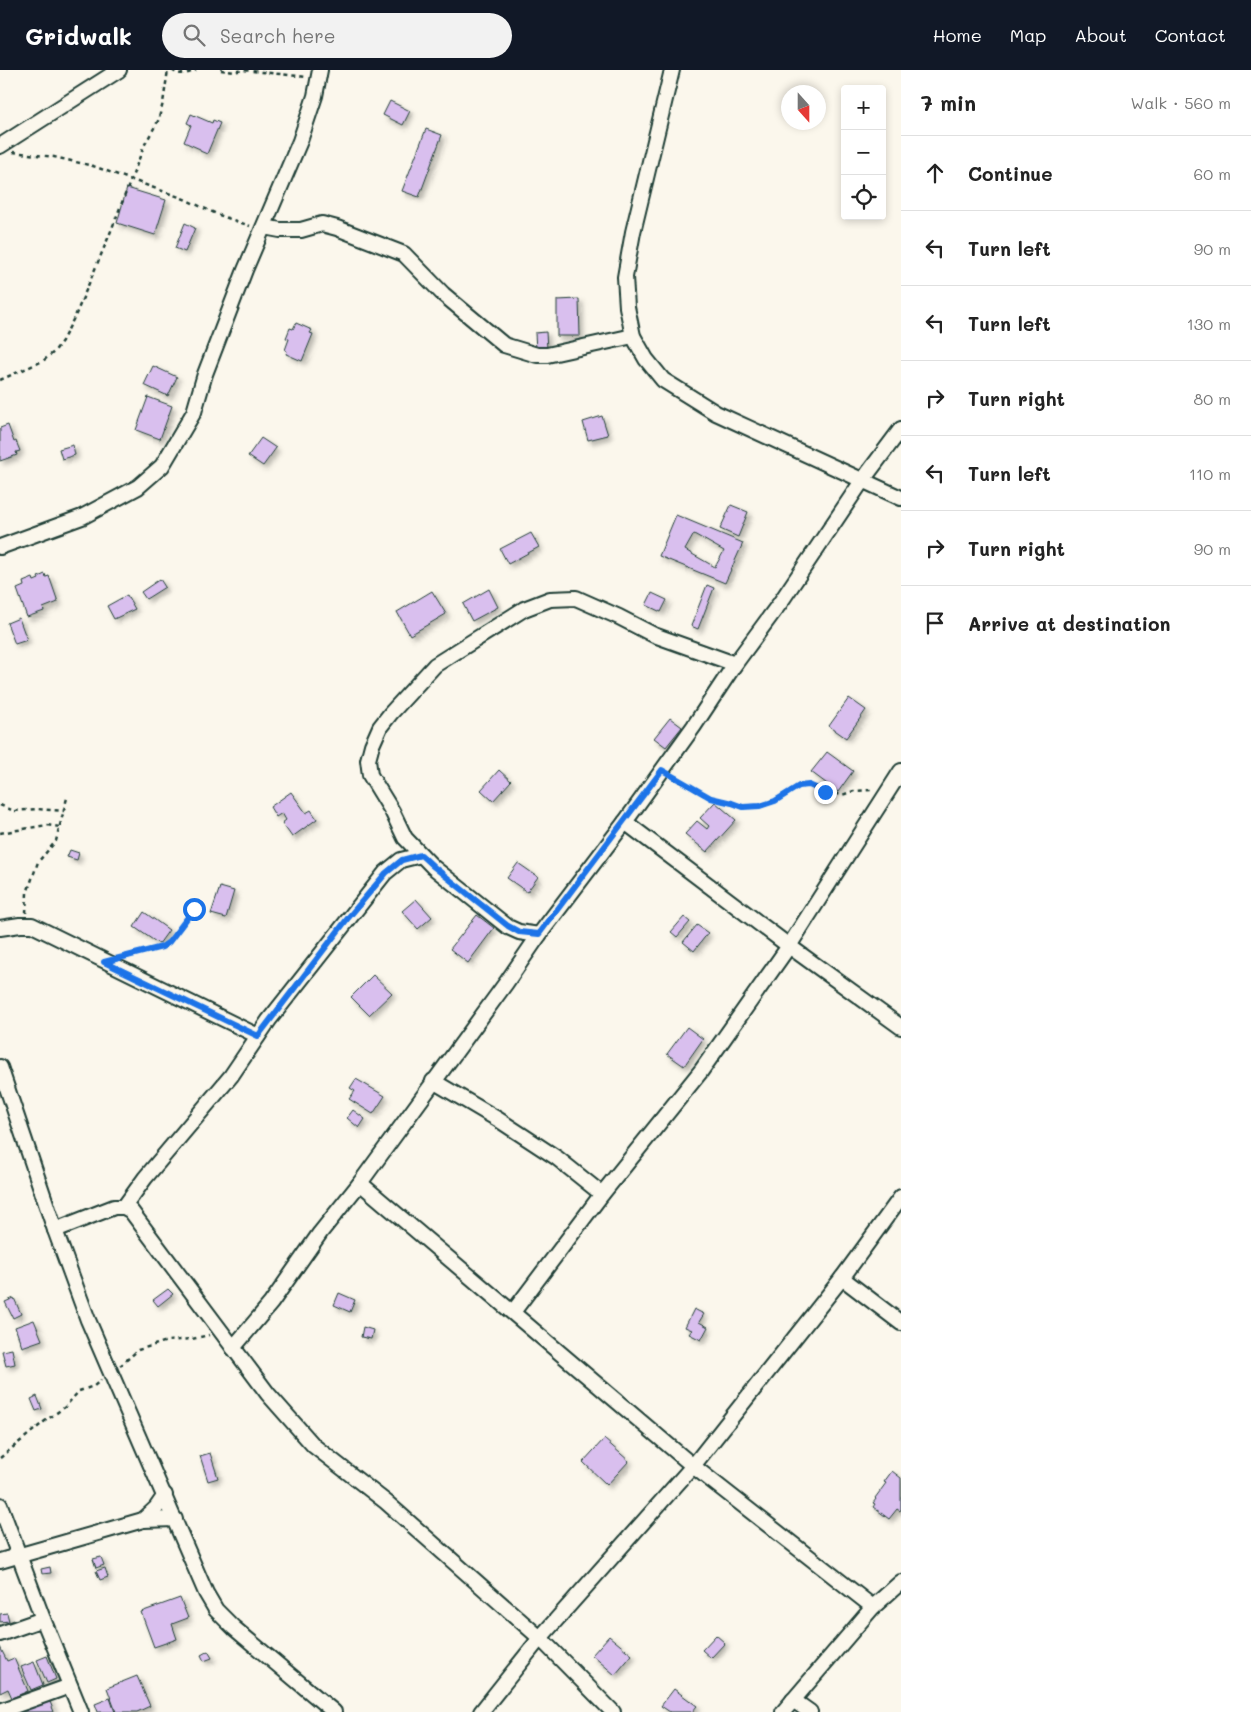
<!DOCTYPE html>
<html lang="en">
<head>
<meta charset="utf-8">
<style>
	body { margin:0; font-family:Mali,sans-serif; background:#f2f2f2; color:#222 }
	.controls { position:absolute; right:15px; top:15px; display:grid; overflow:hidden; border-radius:5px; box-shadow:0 2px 8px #0003 }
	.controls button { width:45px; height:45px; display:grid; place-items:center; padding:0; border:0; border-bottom:1px solid #e0e0e0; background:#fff; color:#222; font:25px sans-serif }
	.compass { position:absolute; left:781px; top:15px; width:45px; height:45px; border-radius:50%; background:#fff; box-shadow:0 2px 8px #0003; rotate:159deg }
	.stop { position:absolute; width:15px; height:15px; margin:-11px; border:4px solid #1a73e8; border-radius:50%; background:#fff }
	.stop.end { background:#1a73e8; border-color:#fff; box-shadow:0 1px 5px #0008 }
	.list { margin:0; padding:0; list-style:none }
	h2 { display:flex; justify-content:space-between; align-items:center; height:65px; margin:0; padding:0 20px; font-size:21px }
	h2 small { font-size:16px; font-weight:400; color:#767676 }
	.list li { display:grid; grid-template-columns:32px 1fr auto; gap:15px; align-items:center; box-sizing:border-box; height:75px; padding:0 20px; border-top:1px solid #e0e0e0 }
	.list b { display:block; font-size:19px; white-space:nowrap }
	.list em { font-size:16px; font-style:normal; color:#767676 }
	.icon { flex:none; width:28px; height:28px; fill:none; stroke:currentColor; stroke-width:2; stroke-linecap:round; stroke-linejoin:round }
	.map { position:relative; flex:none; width:901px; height:1642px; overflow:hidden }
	header { display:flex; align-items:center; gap:30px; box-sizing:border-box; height:70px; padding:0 25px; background:#111827; color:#fff }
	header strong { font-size:24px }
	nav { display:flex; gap:28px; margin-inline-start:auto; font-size:18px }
	.search { width:350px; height:45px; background:#f2f2f2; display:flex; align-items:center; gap:12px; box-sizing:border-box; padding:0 18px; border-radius:28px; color:#767676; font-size:19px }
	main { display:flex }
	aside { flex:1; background:#fff }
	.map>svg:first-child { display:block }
	.building { fill:#d9bfee; stroke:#1f3d34; fill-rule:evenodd; filter:url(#shadow) }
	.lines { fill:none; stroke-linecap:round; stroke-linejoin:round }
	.street-casing { stroke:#1f3d34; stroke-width:18 }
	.path { stroke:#1f3d34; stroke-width:2.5; stroke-dasharray:4 4; stroke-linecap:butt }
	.street { stroke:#fbf7ec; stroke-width:14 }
	.route { stroke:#1a73e8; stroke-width:6 }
</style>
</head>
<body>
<header>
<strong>Gridwalk</strong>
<div class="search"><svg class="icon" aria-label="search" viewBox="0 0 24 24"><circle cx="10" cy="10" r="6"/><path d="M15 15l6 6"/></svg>Search here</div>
<nav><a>Home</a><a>Map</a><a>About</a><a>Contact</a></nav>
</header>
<main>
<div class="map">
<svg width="901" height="1642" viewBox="0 0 901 1642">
	<defs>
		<filter id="shadow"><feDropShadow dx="3.5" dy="3.5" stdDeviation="2.5" flood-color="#0004"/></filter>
	</defs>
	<rect width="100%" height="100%" fill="#fbf7ec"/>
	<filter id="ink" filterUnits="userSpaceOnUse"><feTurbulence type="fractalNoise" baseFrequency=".02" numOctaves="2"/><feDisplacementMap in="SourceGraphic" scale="10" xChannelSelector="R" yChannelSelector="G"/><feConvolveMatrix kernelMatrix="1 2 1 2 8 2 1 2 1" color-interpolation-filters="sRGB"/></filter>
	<g filter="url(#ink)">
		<g class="building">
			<polygon points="390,31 410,41 403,55 383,45"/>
			<polygon points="191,44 212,53 213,50 220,53 207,84 200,81 200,79 184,72 191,55 187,53"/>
			<polygon points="426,59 442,65 419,127 402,121"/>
			<polygon points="127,118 166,130 155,165 117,153"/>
			<polygon points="185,153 195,158 185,182 175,178"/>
			<polygon points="579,229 580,266 557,266 557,230"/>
			<polygon points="296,253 312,260 310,263 313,264 302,291 286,284 287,281 285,280 289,269 286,268 290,258 293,259"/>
			<polygon points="546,262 547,279 536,280 535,263"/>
			<polygon points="153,296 177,307 168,326 144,315"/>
			<polygon points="148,327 172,336 160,369 136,360"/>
			<polygon points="602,346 608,365 588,370 583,352"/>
			<polygon points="8,355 14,372 16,371 20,381 16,382 17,385 0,391 0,358"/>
			<polygon points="261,368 276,378 263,396 248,386"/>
			<polygon points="73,375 75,385 62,389 59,379"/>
			<polygon points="731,435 748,442 738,467 720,459"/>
			<path d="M676,445L743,473L725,513L659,486ZM694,464L724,481L715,497L685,480Z"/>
			<polygon points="531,463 539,477 508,494 500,479"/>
			<polygon points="45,504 46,507 49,506 58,532 43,538 44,541 27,547 17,519 24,516 23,512 33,508 34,511 39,509 38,507"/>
			<polygon points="160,509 165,517 146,529 141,522"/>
			<polygon points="707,515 714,518 698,559 691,556"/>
			<polygon points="489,519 498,537 472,551 463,534"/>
			<polygon points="432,521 446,544 410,565 397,542"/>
			<polygon points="652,523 667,530 661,542 646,535"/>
			<polygon points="127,525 135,539 114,549 107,536"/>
			<polygon points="19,548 27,570 15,574 7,553"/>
			<polygon points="849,628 866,640 846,668 829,656"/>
			<polygon points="670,648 682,657 666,677 654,668"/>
			<polygon points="827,682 853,701 838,722 811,702"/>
			<polygon points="499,700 511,711 493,731 481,720"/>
			<polygon points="291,722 306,743 311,740 317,749 292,767 282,753 286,750 282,743 276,747 270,737"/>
			<polygon points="715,732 736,750 707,782 685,764 697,751 707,759 709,756 700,748"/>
			<polygon points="70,780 79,783 77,790 67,787"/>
			<polygon points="518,793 538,807 527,822 507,808"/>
			<polygon points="220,817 234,821 226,848 211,844"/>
			<polygon points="416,829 432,847 418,859 402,841"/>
			<polygon points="144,842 169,860 159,874 134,857"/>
			<polygon points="477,845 494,858 468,893 450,879"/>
			<polygon points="684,847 690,852 677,867 671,862"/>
			<polygon points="697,855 708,863 694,881 683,872"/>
			<polygon points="373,905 392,923 369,945 351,927"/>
			<polygon points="687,957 703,969 684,996 667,984"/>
			<polygon points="356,1009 385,1026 373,1044 349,1029 355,1021 350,1018"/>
			<polygon points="353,1040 365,1049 359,1058 347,1048"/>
			<polygon points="168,1219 173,1224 158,1236 153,1230"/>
			<polygon points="339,1223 355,1230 350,1242 334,1235"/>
			<polygon points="14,1228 21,1244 13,1248 5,1232"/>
			<polygon points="694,1239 704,1244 699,1252 708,1257 701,1270 689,1264 692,1260 685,1257"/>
			<polygon points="34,1250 42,1270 22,1277 15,1257"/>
			<polygon points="363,1257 373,1260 371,1269 361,1267"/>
			<polygon points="12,1279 15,1294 6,1296 2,1281"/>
			<polygon points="37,1326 42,1339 36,1341 31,1329"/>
			<polygon points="604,1369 629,1391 607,1415 583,1392"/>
			<polygon points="210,1383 218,1408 208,1411 200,1386"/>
			<polygon points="892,1401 901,1408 901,1439 900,1441 897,1439 889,1449 873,1437 875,1434 873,1433 876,1429 875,1428 886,1413 884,1412"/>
			<polygon points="101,1487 104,1495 96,1498 93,1489"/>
			<polygon points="50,1497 51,1503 42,1504 41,1499"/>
			<polygon points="105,1498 108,1507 100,1510 96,1501"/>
			<polygon points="180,1528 188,1548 172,1554 177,1569 154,1577 141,1542"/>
			<polygon points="7,1543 9,1551 0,1552 0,1544"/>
			<polygon points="716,1565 725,1573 711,1588 702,1580"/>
			<polygon points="609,1566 632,1585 615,1605 592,1585"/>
			<polygon points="0,1577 7,1591 14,1588 28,1621 12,1628 8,1619 0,1623"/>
			<polygon points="208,1581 212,1588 204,1591 201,1585"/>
			<polygon points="47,1586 56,1609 47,1613 37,1590"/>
			<polygon points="34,1592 43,1615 31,1620 21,1597"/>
			<polygon points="137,1606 150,1636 137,1642 116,1642 107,1618"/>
			<polygon points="674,1619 697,1636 692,1642 670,1642 661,1636"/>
			<polygon points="110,1628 115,1642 98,1642 95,1634"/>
			<polygon points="49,1629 54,1642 20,1642 19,1640"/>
		</g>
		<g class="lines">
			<defs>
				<g id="street">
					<polyline points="672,0 633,162 625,207 627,237 633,266 646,289 663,310 716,343 901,428"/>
					<polyline points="0,76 119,0"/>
					<polyline points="264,157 280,160 301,160 322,154 337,158 404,184 443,224 504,275 537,285 547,285 633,266"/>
					<polyline points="0,477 82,447 138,417 162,396 194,342 205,304 245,200 300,71 315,26 320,0"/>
					<polyline points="625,752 789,876 901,957"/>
					<polyline points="0,858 20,855 32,855 258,966"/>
					<polyline points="539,865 519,862 508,857 433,797 405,768 392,741 370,705 368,690 372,675 380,657 391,643 435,595 524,539 550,529 576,528 619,547 654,565 735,594"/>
					<polyline points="0,997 55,1160 88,1250 206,1523 216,1540 234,1558 334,1642"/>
					<polyline points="433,1011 499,1050 557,1088 602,1124"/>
					<polyline points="360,1113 693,1396 873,1537"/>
					<polyline points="124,1137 145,1108 231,1006 269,950 385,803 401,790 421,785"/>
					<polyline points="55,1160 114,1137 124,1137 131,1141 268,1324 314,1376 386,1432 540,1568 613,1642"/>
					<polyline points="842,1208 901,1253"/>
					<polyline points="513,1242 602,1124 701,1001 789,876 901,701"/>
					<polyline points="233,1278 271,1233 320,1163 360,1113 506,913 539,865 625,752 694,656 735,594 780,533 862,411 901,359"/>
					<polyline points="0,1435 43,1549 81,1642"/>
					<polyline points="143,1450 156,1438 165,1425"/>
					<polyline points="0,1491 143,1450 175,1449"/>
					<polyline points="0,1564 43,1549"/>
					<polyline points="793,1630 810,1642"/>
					<polyline points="0,1641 70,1616"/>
					<polyline points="481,1642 540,1568 693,1396 842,1208 901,1127"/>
					<polyline points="783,1642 873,1537 901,1512"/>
				</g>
			</defs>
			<use href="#street" class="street-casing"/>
			<g class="path">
				<path d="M172,0C179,6 187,4 196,0"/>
				<polyline points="221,0 234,2 243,0 307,7"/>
				<polyline points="13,82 54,87 93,96 182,128 219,145 250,156"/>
				<polyline points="0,310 43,291 54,282 62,271 76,244 109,166 144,76 158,51 163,33 168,0"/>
				<polyline points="673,707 711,728 732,733 743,737 760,736 775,731 799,716 809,715 825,722 842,725 854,721 873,720"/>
				<polyline points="0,735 14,741 37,739 64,741"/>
				<polyline points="0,763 47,755 60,757"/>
				<polyline points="26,843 27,823 38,792 56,771 67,728"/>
				<polyline points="125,887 162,877 169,872 194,839"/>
				<polyline points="120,1296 138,1280 167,1271 192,1269 209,1265"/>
				<polyline points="0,1388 45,1351 65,1337 79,1321 94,1316 101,1310"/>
			</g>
			<use href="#street" class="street"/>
		</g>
	</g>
	<g class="lines" filter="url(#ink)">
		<polyline class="route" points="194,839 169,872 162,877 104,892 258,966 348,848 386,803 402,790 421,785 434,797 508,856 519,862 539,864 662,700 711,728 732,733 743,737 760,736 775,731 799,716 809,715 825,722"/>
	</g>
</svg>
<div class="controls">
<button>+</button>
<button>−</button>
<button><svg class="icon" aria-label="locate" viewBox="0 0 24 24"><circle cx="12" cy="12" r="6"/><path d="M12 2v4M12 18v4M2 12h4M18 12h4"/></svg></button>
</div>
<svg class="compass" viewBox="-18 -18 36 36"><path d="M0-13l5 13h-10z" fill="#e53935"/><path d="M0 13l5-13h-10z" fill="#767676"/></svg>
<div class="stop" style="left:194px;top:839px"></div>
<div class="stop end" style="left:825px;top:722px"></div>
</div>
<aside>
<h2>7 min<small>Walk · 560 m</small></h2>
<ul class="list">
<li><svg class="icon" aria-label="ahead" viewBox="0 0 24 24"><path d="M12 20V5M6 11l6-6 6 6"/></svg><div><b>Continue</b></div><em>60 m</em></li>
<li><svg class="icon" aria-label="left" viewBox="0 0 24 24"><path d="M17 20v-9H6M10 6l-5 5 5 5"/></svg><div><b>Turn left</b></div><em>90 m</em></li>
<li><svg class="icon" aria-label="left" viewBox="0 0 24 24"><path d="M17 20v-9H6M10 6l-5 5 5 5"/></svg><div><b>Turn left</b></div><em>130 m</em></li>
<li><svg class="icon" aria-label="right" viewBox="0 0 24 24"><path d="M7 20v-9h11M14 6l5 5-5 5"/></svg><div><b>Turn right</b></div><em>80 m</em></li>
<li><svg class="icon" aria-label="left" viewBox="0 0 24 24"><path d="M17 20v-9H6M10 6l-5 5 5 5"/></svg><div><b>Turn left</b></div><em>110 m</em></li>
<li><svg class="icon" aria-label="right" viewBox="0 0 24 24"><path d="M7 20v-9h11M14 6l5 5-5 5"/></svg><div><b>Turn right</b></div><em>90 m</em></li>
<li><svg class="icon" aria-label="arrive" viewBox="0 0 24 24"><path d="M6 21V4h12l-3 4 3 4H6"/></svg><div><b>Arrive at destination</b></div></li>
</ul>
</aside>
</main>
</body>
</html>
